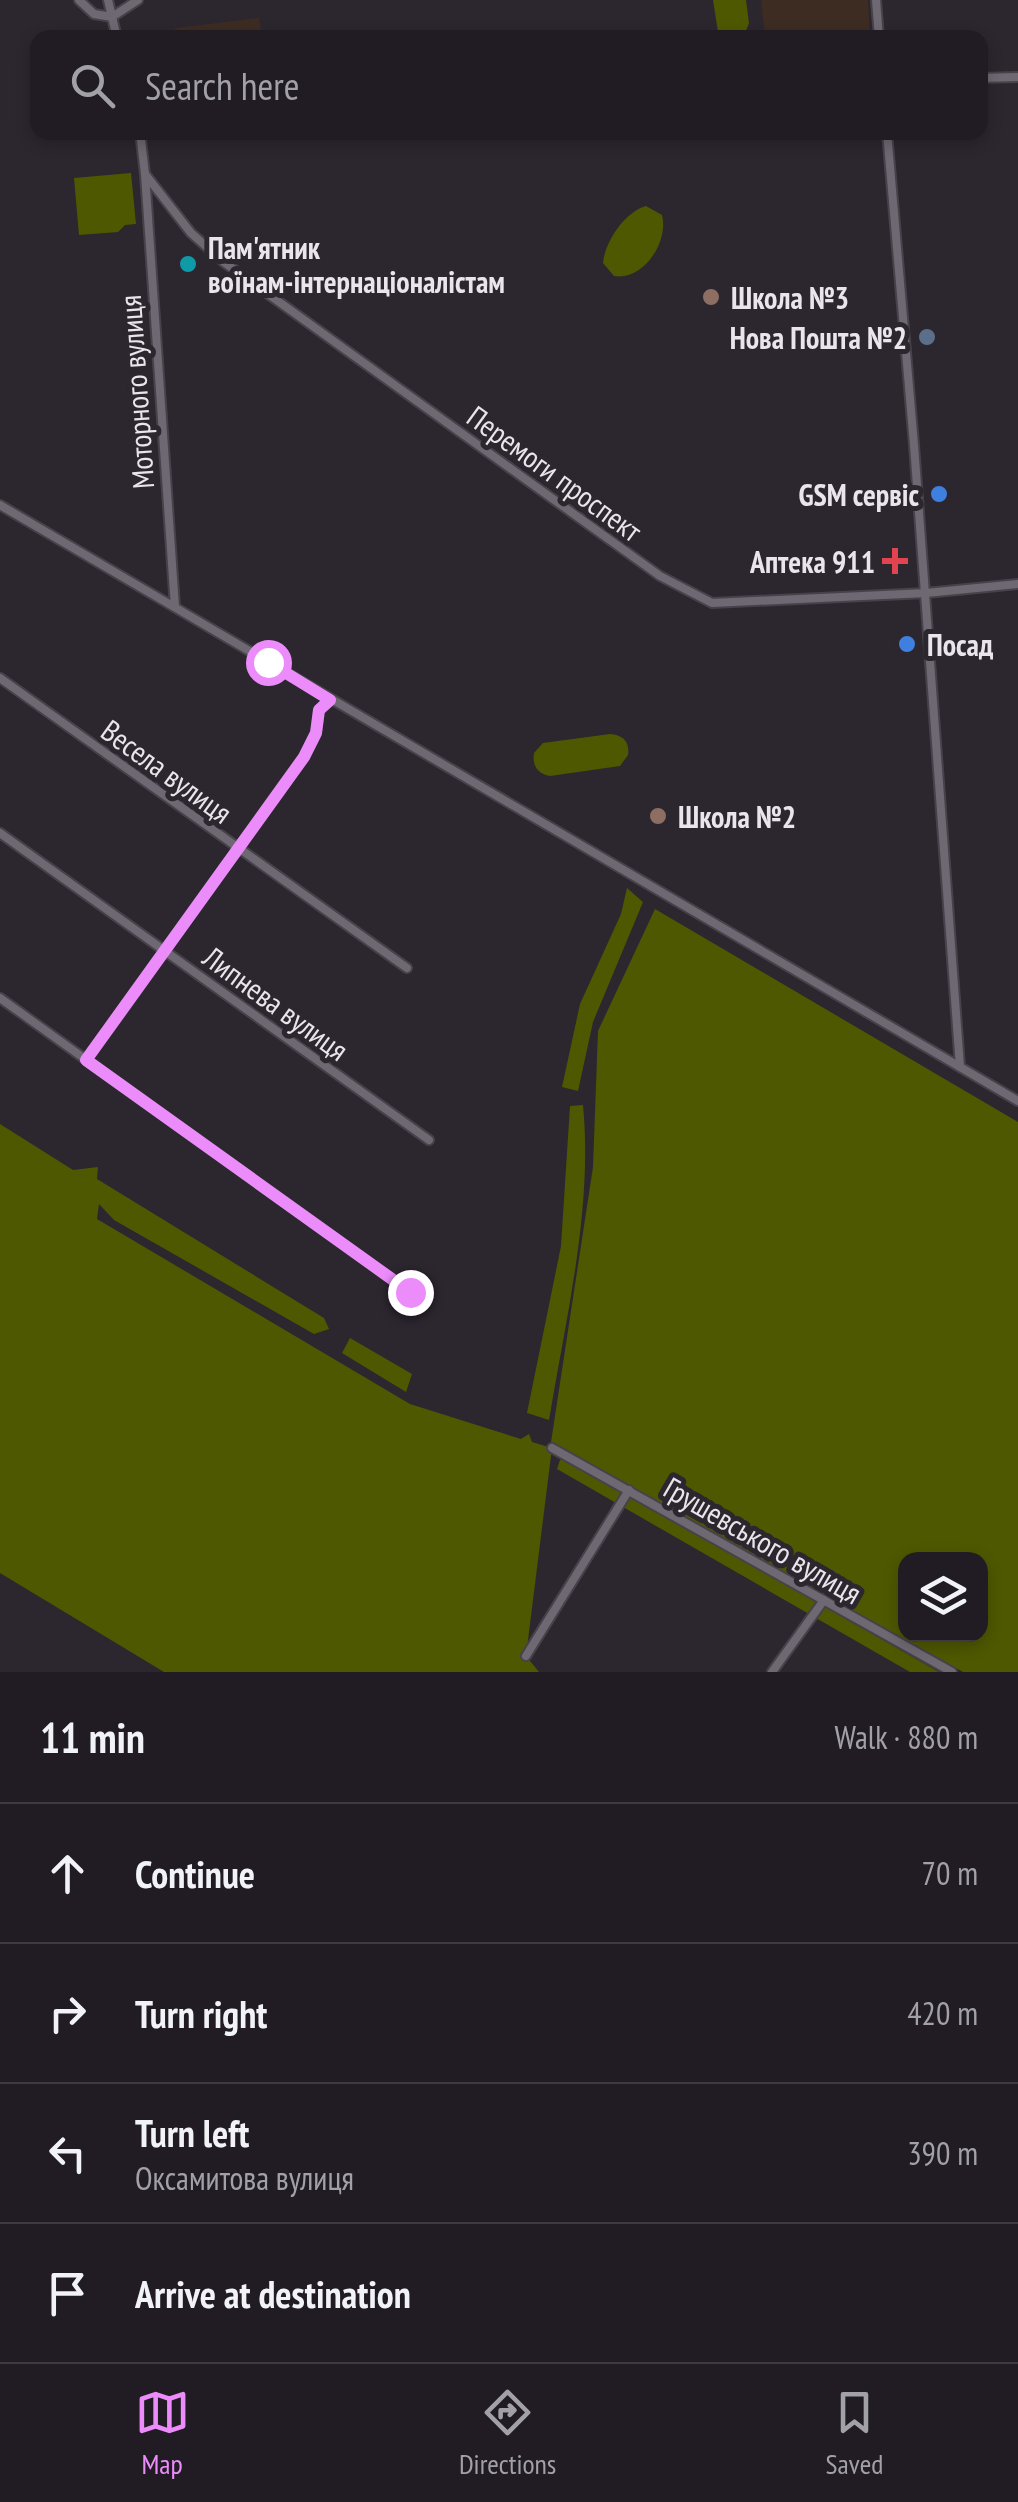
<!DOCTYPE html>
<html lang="en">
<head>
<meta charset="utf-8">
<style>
	body { margin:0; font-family:"PT Sans Narrow",sans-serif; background:#2d2930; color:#f1f3f6 }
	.controls { position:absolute; right:30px; bottom:30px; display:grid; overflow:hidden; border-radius:20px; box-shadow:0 5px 15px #0003 }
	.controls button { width:90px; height:90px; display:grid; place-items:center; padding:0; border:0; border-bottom:2px solid #3e3a41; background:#211c23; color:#f1f3f6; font:50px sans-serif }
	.stop { position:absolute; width:30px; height:30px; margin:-22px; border:8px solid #ec8cfb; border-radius:50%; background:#fff }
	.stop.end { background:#ec8cfb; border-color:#fff; box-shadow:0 2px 10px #0008 }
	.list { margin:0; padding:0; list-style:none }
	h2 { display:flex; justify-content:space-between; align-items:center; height:130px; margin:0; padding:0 40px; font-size:42px }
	h2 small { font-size:32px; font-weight:400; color:#a2a1a6 }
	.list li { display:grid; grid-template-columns:65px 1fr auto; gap:30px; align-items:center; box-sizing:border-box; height:140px; padding:0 40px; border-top:2px solid #3e3a41 }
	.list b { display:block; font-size:38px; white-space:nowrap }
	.list p { margin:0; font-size:32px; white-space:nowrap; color:#a2a1a6 }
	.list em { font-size:32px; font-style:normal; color:#a2a1a6 }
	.icon { flex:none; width:55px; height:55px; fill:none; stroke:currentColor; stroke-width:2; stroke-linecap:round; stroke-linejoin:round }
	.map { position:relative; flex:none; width:1018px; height:1672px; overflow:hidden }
	.search { position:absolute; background:#211c23; box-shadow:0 5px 15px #0003; left:30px; right:30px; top:30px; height:110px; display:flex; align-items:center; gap:25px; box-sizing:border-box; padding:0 35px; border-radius:20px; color:#a2a1a6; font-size:38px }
	.sheet { height:690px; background:#211c23 }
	nav { display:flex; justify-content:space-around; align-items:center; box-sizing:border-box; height:140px; border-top:2px solid #3e3a41; background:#211c23; font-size:28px; color:#a2a1a6 }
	nav a { display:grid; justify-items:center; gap:5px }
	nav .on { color:#ec8cfb }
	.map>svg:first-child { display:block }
	.commercial { fill:#3c2c22 }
	.green { fill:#4e5800; fill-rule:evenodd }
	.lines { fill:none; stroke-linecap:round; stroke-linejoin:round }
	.minor-casing { stroke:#47424a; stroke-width:12 }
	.minor { stroke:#6e6872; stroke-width:8 }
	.route { stroke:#ec8cfb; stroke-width:12 }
	.culture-dot { fill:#0f9aa8; stroke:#2c262f; stroke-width:4 }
	.education-dot { fill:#8d6e63; stroke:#2c262f; stroke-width:4 }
	.service-dot { fill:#5c6f8a; stroke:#2c262f; stroke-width:4 }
	.shop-dot { fill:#3f7fe0; stroke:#2c262f; stroke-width:4 }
	.health-dot { fill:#e0444e; stroke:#2c262f; stroke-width:4 }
	.labels { text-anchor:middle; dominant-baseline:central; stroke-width:10; stroke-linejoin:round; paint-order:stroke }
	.poi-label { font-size:30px; font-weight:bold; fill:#e9e5eb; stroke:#2c262f; text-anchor:start }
	.street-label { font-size:30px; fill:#e9e5eb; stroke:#2c262f }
</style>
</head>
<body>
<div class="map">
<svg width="1018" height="1672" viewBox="0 0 1018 1672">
	<rect width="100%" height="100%" fill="#2c262f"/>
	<g class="commercial">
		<polygon points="761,0 868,0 870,37 765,37"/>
		<polygon points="259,18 262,37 176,37 175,28"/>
	</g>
	<g class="green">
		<polygon points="713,0 746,0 749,23 744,36 727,37 718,32"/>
		<polygon points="131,173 136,224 125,225 118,232 79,235 74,178"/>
		<path d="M646,206L662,215C669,242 643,281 614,276L603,263C605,241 625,212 646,206Z"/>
		<path d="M610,734C623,735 630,742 628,755L620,766L550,776C538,774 532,766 534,753L543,743Z"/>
		<polygon points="627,888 643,902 593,1022 578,1091 562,1087 580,1004 621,914"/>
		<path d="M655,909L1018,1122V1672H963L551,1442L593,1167L598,1031ZM906,1560H980V1634H906Z"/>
		<path d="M583,1105C593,1209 566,1317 549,1420L527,1413L561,1246L570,1106Z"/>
		<polygon points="0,1124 73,1170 98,1167 97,1179 324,1318 329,1329 314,1334 114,1220 99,1204 97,1219 410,1404 521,1439 529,1434 532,1442 552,1448 526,1656 539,1672 164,1672 0,1573"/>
		<polygon points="350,1338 412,1374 406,1392 342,1353"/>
		<polygon points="560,1460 567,1460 939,1672 910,1672 557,1469"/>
	</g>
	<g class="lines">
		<defs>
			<g id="minor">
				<polyline points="79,0 94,14 112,17 138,0"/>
				<polyline points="108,0 117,38"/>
				<polyline points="876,0 879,38"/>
				<polyline points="980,78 1018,77"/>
				<polyline points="140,132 145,174 175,607"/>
				<polyline points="145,174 191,233 225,263 660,576 712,603 926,593 1018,584"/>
				<polyline points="0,505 960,1067 914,445 887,132"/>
				<polyline points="0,678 407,968"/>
				<polyline points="0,833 429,1140"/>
				<polyline points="0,998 410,1292"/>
				<polyline points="86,1060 304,757 316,733 319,710 330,700"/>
				<polyline points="960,1067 1018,1101"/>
				<polyline points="552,1448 952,1672"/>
				<polyline points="526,1656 629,1490"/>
				<polyline points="772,1672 824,1600"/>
			</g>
		</defs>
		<use href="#minor" class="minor-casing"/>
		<use href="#minor" class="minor"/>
	</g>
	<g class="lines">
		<polyline class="route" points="268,662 330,700 319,710 316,733 304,757 86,1060 410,1292"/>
	</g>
	<circle class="culture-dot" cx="188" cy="264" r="10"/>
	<g class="education-dot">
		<circle cx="711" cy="297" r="10"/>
		<circle cx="658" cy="816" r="10"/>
	</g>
	<circle class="service-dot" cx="927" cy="337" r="10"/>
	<g class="shop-dot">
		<circle cx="939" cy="494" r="10"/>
		<circle cx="907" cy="644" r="10"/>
	</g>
	<path class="health-dot" d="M890 546h10v10h10v10h-10v10h-10v-10h-10v-10h10z"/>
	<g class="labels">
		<g class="poi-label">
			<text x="208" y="247">Пам'ятник<tspan x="208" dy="34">воїнам-інтернаціоналістам</tspan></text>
			<text x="731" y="297">Школа №3</text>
			<text x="907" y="337" text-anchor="end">Нова Пошта №2</text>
			<text x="919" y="494" text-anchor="end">GSM сервіс</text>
			<text x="875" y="561" text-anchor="end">Аптека 911</text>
			<text x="927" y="644">Посад</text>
			<text x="678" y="816">Школа №2</text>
		</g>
		<g class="street-label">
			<text transform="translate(136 392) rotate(-94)">Моторного вулиця</text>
			<text transform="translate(555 473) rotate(36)">Перемоги проспект</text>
			<text transform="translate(167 771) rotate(36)">Весела вулиця</text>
			<text transform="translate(276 1003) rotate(36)">Липнева вулиця</text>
			<text transform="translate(763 1540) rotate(30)">Грушевського вулиця</text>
		</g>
	</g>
</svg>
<div class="controls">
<button><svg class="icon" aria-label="layers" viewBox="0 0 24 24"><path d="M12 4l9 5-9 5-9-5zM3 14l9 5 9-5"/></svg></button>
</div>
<div class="stop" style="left:268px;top:662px"></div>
<div class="stop end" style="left:410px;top:1292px"></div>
<div class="search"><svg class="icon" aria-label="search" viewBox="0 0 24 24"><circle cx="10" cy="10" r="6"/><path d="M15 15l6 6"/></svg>Search here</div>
</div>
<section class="sheet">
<h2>11 min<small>Walk · 880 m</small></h2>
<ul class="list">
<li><svg class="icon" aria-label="ahead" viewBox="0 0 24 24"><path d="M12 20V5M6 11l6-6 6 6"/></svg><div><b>Continue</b></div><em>70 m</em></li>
<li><svg class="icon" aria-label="right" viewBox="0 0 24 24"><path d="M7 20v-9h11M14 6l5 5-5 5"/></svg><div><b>Turn right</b></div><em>420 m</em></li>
<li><svg class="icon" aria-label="left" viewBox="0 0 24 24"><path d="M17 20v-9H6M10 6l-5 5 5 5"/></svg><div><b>Turn left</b><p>Оксамитова вулиця</p></div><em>390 m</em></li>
<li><svg class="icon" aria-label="arrive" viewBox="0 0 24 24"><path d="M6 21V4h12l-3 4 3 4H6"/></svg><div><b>Arrive at destination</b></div></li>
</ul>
</section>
<nav>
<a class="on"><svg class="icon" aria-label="map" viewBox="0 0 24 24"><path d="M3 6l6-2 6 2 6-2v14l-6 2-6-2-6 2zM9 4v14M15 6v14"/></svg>Map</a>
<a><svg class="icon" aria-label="directions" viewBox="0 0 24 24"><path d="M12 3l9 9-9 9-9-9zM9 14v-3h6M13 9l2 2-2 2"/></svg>Directions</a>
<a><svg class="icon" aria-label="saved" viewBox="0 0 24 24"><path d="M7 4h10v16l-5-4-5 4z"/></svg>Saved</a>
</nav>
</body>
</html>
